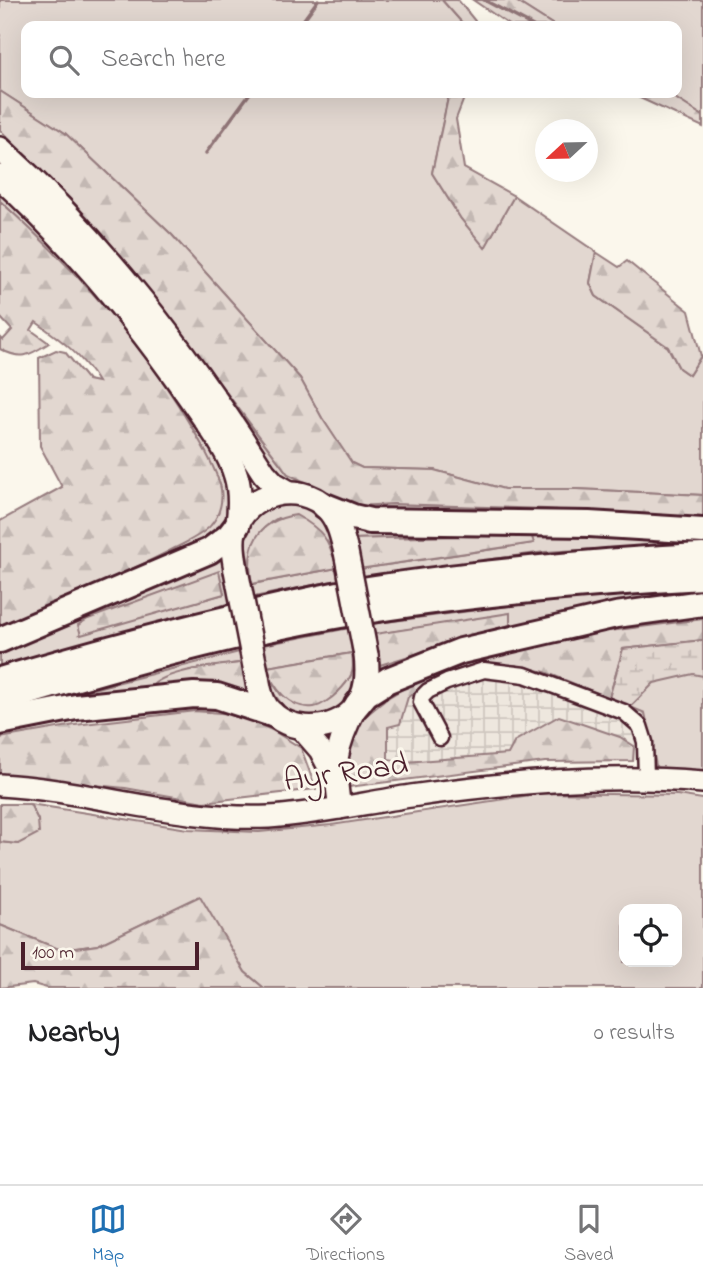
<!DOCTYPE html>
<html lang="en">
<head>
<meta charset="utf-8">
<style>
	body { margin:0; font-family:"Indie Flower",sans-serif; background:#f2f2f2; color:#202124 }
	.controls { position:absolute; right:21px; bottom:21px; display:grid; overflow:hidden; border-radius:14px; box-shadow:0 7px 28px #0002 }
	.controls button { width:63px; height:63px; display:grid; place-items:center; padding:0; border:0; border-bottom:2px solid #e0e0e0; background:#fff; color:#202124; font:35px sans-serif }
	.compass { position:absolute; left:535px; top:119px; width:63px; height:63px; border-radius:50%; background:#fff; box-shadow:0 7px 28px #0002; rotate:248deg }
	.scale { position:absolute; left:21px; bottom:18px; width:178px; box-sizing:border-box; padding-left:7px; border:4px solid #4a1f2b; border-top:0; font-size:19px; line-height:24px; white-space:nowrap; color:#4a1f2b; -webkit-text-stroke:5px #fbf7ec; paint-order:stroke }
	.list { margin:0; padding:0; list-style:none }
	h2 { display:flex; justify-content:space-between; align-items:center; height:91px; margin:0; padding:0 28px; font-size:30px }
	h2 small { font-size:23px; font-weight:400; color:#757577 }
	.icon { flex:none; width:38px; height:38px; fill:none; stroke:currentColor; stroke-width:2; stroke-linecap:round; stroke-linejoin:round }
	.map { position:relative; flex:none; width:703px; height:988px; overflow:hidden }
	.search { position:absolute; background:#fff; box-shadow:0 7px 28px #0002; left:21px; right:21px; top:21px; height:77px; display:flex; align-items:center; gap:18px; box-sizing:border-box; padding:0 24px; border-radius:14px; color:#757577; font-size:26px }
	.sheet { height:196px; background:#fff }
	nav { display:flex; justify-content:space-around; align-items:center; box-sizing:border-box; height:98px; border-top:2px solid #e0e0e0; background:#fff; font-size:19px; color:#757577 }
	nav a { display:grid; justify-items:center; gap:4px }
	nav .on { color:#1f6fb2 }
	.map>svg:first-child { display:block }
	.industrial { fill:url(#industrial-grid) }
	.green { fill:#e2d7d0; stroke:#967b7e; stroke-width:2; fill-rule:evenodd }
	.forest { fill:url(#forest-firs); stroke:#967b7e; stroke-width:2 }
	.wetland { fill:url(#wetland-marsh); stroke:#967b7e; stroke-width:2 }
	.lines { fill:none; stroke-linecap:round; stroke-linejoin:round }
	.stream { stroke:#907477; stroke-width:3.5 }
	.minor-casing { stroke:#4a1f2b; stroke-width:19 }
	.primary-casing { stroke:#4a1f2b; stroke-width:26 }
	.trunk-casing { stroke:#4a1f2b; stroke-width:28 }
	.motorway-casing { stroke:#4a1f2b; stroke-width:30 }
	.minor { stroke:#fbf7ec; stroke-width:14 }
	.primary { stroke:#fbf7ec; stroke-width:21 }
	.trunk { stroke:#fbf7ec; stroke-width:23 }
	.motorway { stroke:#fbf7ec; stroke-width:24 }
	.trunk-bridge-casing { stroke:#4a1f2b; stroke-width:28; stroke-linecap:butt }
	.trunk-bridge { stroke:#fbf7ec; stroke-width:23 }
	.labels { text-anchor:middle; dominant-baseline:central; stroke-width:6; stroke-linejoin:round; paint-order:stroke }
	.street-label { font-size:32px; fill:#4a1f2b; stroke:#fbf7ec }
</style>
</head>
<body>
<div class="map">
<svg width="703" height="988" viewBox="0 0 703 988">
	<defs>
		<pattern id="industrial-grid" width="8" height="8" patternUnits="userSpaceOnUse" patternTransform="scale(1.75)"><rect width="8" height="8" fill="#eee7de"/><path d="M0 4h8M4 0v8" fill="none" stroke="#cec6bf"/></pattern>
		<pattern id="forest-firs" width="22" height="20" patternUnits="userSpaceOnUse" patternTransform="scale(1.75)"><rect width="22" height="20" fill="#e2d7d0"/><path d="M5 1l3.5 6h-7zM16 11l3.5 6h-7z" fill="#c3b8b3"/></pattern>
		<pattern id="wetland-marsh" width="20" height="14" patternUnits="userSpaceOnUse" patternTransform="scale(1.75)"><rect width="20" height="14" fill="#e2d7d0"/><path d="M1 5h8M5 5V1M11 12h8M15 12V8" fill="none" stroke="#c3b8b3"/></pattern>
	</defs>
	<rect width="100%" height="100%" fill="#fbf7ec"/>
	<filter id="ink" filterUnits="userSpaceOnUse"><feTurbulence type="fractalNoise" baseFrequency=".0143" numOctaves="2"/><feDisplacementMap in="SourceGraphic" scale="14" xChannelSelector="R" yChannelSelector="G"/><feConvolveMatrix kernelMatrix="1 2 1 2 8 2 1 2 1" color-interpolation-filters="sRGB"/></filter>
	<g filter="url(#ink)">
		<polygon class="industrial" points="515,665 545,672 645,713 655,763 633,761 634,746 620,737 559,716 508,754 405,762 388,759 388,727 400,723 408,697 439,680"/>
		<g class="green">
			<polygon points="0,0 442,0 465,26 26,26 26,93 449,93 432,173 461,219 485,247 514,196 596,252 590,283 596,296 668,347 679,368 689,375 701,356 703,357 703,495 576,489 504,489 434,470 362,468 351,463 322,418 300,378 172,235 65,133 0,91"/>
			<polygon points="514,0 703,0 703,116 667,93 677,93 677,26 555,26"/>
			<path d="M0,194C70,260 131,333 186,412C203,435 226,461 230,490C232,512 226,521 214,539L0,631V626L144,564L188,541L221,487C178,380 85,278 0,201Z"/>
			<polygon points="221,387 288,474 356,506 393,504 546,509 703,521 358,515 286,480 274,469"/>
			<path d="M290,499L312,508L326,519L334,558L330,544L278,518C255,530 253,547 250,571C246,552 240,525 258,512C267,506 281,503 290,499Z"/>
			<polygon points="347,526 521,530 703,543 545,552 360,577 359,569 533,543 531,534 353,539"/>
			<path d="M225,551L235,605L92,640L0,666V651ZM219,572L224,594L80,634L88,619Z"/>
			<polygon points="337,568 338,580 254,597 252,584"/>
			<path d="M657,591L703,592L376,679L370,624L592,595ZM510,614V625L380,664L376,634Z"/>
			<polygon points="703,619 703,774 657,770 645,713 545,672"/>
			<polygon points="349,628 356,682 351,696 337,710 318,718 290,715 271,690 270,679 281,695 352,653 267,667 263,645"/>
			<polygon points="243,651 246,662 190,670 202,685 250,691 252,699 17,708"/>
			<path d="M544,793L677,795L703,799V988H264L245,972L199,897L98,945L61,950L0,925V842L18,844L38,820L30,804L188,829L259,832L331,825ZM624,909H677V962H624Z"/>
		</g>
		<g class="forest">
			<polygon points="442,0 458,0 475,21 476,26 465,26"/>
			<polygon points="473,0 514,0 555,26 511,26"/>
			<polygon points="0,91 65,133 172,235 300,378 322,418 352,463 362,468 434,470 504,489 576,489 703,495 703,521 546,509 393,504 356,506 288,474 158,302 76,205 0,130"/>
			<polygon points="449,93 466,93 456,119 464,168 514,196 485,248 461,219 432,173"/>
			<polygon points="629,93 667,93 703,116 703,127"/>
			<path d="M0,201C72,266 144,344 192,428C203,446 214,465 220,485C224,498 220,515 211,525C203,535 186,542 175,548C119,578 58,600 0,626V521L62,487L40,446L39,358L56,350L65,352L88,380L98,382C83,356 60,339 36,322L31,330L49,343C30,355 22,361 0,349V337L3,340L12,330L0,317Z"/>
			<polygon points="596,252 619,267 627,261 689,311 701,356 689,375 679,368 668,347 596,296 590,283"/>
			<path d="M296,515C323,530 329,539 337,568L252,584C245,546 256,521 296,515Z"/>
			<polygon points="531,534 534,543 359,569 353,539"/>
			<polygon points="219,571 224,594 81,635 78,625 88,619"/>
			<polygon points="510,613 510,625 380,665 375,634"/>
			<polygon points="703,619 703,640 623,649 609,698 545,672 515,665 439,680 408,697 400,724 388,727 388,759 405,762 508,754 515,741 559,716 620,737 634,746 633,761 545,762 349,787 342,763 348,742 363,718 389,697 418,680 539,640"/>
			<path d="M352,653C353,660 354,669 351,675C348,682 343,687 337,693C332,698 321,706 314,707C290,710 272,687 267,667Z"/>
			<path d="M246,662L250,691L202,685L150,688C164,669 222,666 246,662Z"/>
			<polygon points="195,711 234,714 272,730 301,748 316,789 204,802 125,788 0,776 0,738 75,725"/>
			<polygon points="0,804 30,804 38,820 39,833 18,844 0,842"/>
			<polygon points="200,896 245,972 264,988 47,988 33,984 0,988 0,925 61,950 98,945"/>
		</g>
		<polygon class="wetland" points="703,640 703,676 693,674 654,683 630,707 609,698 623,649"/>
		<g class="lines">
			<g class="stream">
				<polyline points="484,0 533,26"/>
				<polyline points="299,26 318,0"/>
				<polyline points="206,153 250,93"/>
			</g>
			<defs>
				<polyline id="minor" points="440,738 421,702 422,697 428,691 447,682 484,670 525,675 624,712 640,726 645,742 646,778"/>
				<g id="primary">
					<polyline points="300,727 320,750 335,779"/>
					<path d="M0,785C90,790 178,821 269,817C317,814 364,803 411,796C509,782 604,774 703,782"/>
					<path d="M340,808C333,766 335,747 355,709"/>
				</g>
				<g id="trunk">
					<path d="M0,149C105,244 188,354 264,473L274,484L286,491"/>
					<path d="M0,177C72,243 135,318 191,399C207,423 228,448 236,476C241,492 240,508 238,524"/>
					<path d="M236,570C234,557 231,544 234,532C245,492 299,480 327,508C339,520 342,537 346,552"/>
					<path d="M257,677C259,688 260,699 267,708C287,734 335,734 355,708C368,693 368,673 366,655"/>
				</g>
				<g id="motorway">
					<polyline points="325,506 353,517 370,521 589,524 703,531"/>
					<polyline points="0,640 209,551 229,536 236,527"/>
					<path d="M0,680C108,648 218,619 329,596C374,587 420,582 465,576C544,567 624,559 703,556"/>
					<path d="M0,701C104,669 211,639 318,619C445,596 574,584 703,577"/>
					<polyline points="357,705 366,694 388,680 461,651 616,615 703,603"/>
					<polyline points="0,722 76,707 194,695 217,696 272,714"/>
				</g>
			</defs>
			<use href="#minor" class="minor-casing"/>
			<use href="#primary" class="primary-casing"/>
			<use href="#trunk" class="trunk-casing"/>
			<use href="#motorway" class="motorway-casing"/>
			<use href="#minor" class="minor"/>
			<use href="#primary" class="primary"/>
			<use href="#trunk" class="trunk"/>
			<use href="#motorway" class="motorway"/>
			<defs>
				<g id="trunk-bridge">
					<polyline points="346,552 366,655"/>
					<polyline points="236,570 257,677"/>
				</g>
			</defs>
			<use href="#trunk-bridge" class="trunk-bridge-casing"/>
			<use href="#trunk-bridge" class="trunk-bridge"/>
		</g>
	</g>
	<g class="labels">
		<g class="street-label">
			<text transform="translate(346 774) rotate(-8)">Ayr Road</text>
		</g>
	</g>
</svg>
<div class="controls">
<button><svg class="icon" aria-label="locate" viewBox="0 0 24 24"><circle cx="12" cy="12" r="6"/><path d="M12 2v4M12 18v4M2 12h4M18 12h4"/></svg></button>
</div>
<svg class="compass" viewBox="-18 -18 36 36"><path d="M0-13l5 13h-10z" fill="#e53935"/><path d="M0 13l5-13h-10z" fill="#757577"/></svg>
<div class="scale">100 m</div>
<div class="search"><svg class="icon" aria-label="search" viewBox="0 0 24 24"><circle cx="10" cy="10" r="6"/><path d="M15 15l6 6"/></svg>Search here</div>
</div>
<section class="sheet">
<h2>Nearby<small>0 results</small></h2>
<ul class="list">
</ul>
</section>
<nav>
<a class="on"><svg class="icon" aria-label="map" viewBox="0 0 24 24"><path d="M3 6l6-2 6 2 6-2v14l-6 2-6-2-6 2zM9 4v14M15 6v14"/></svg>Map</a>
<a><svg class="icon" aria-label="directions" viewBox="0 0 24 24"><path d="M12 3l9 9-9 9-9-9zM9 14v-3h6M13 9l2 2-2 2"/></svg>Directions</a>
<a><svg class="icon" aria-label="saved" viewBox="0 0 24 24"><path d="M7 4h10v16l-5-4-5 4z"/></svg>Saved</a>
</nav>
</body>
</html>
